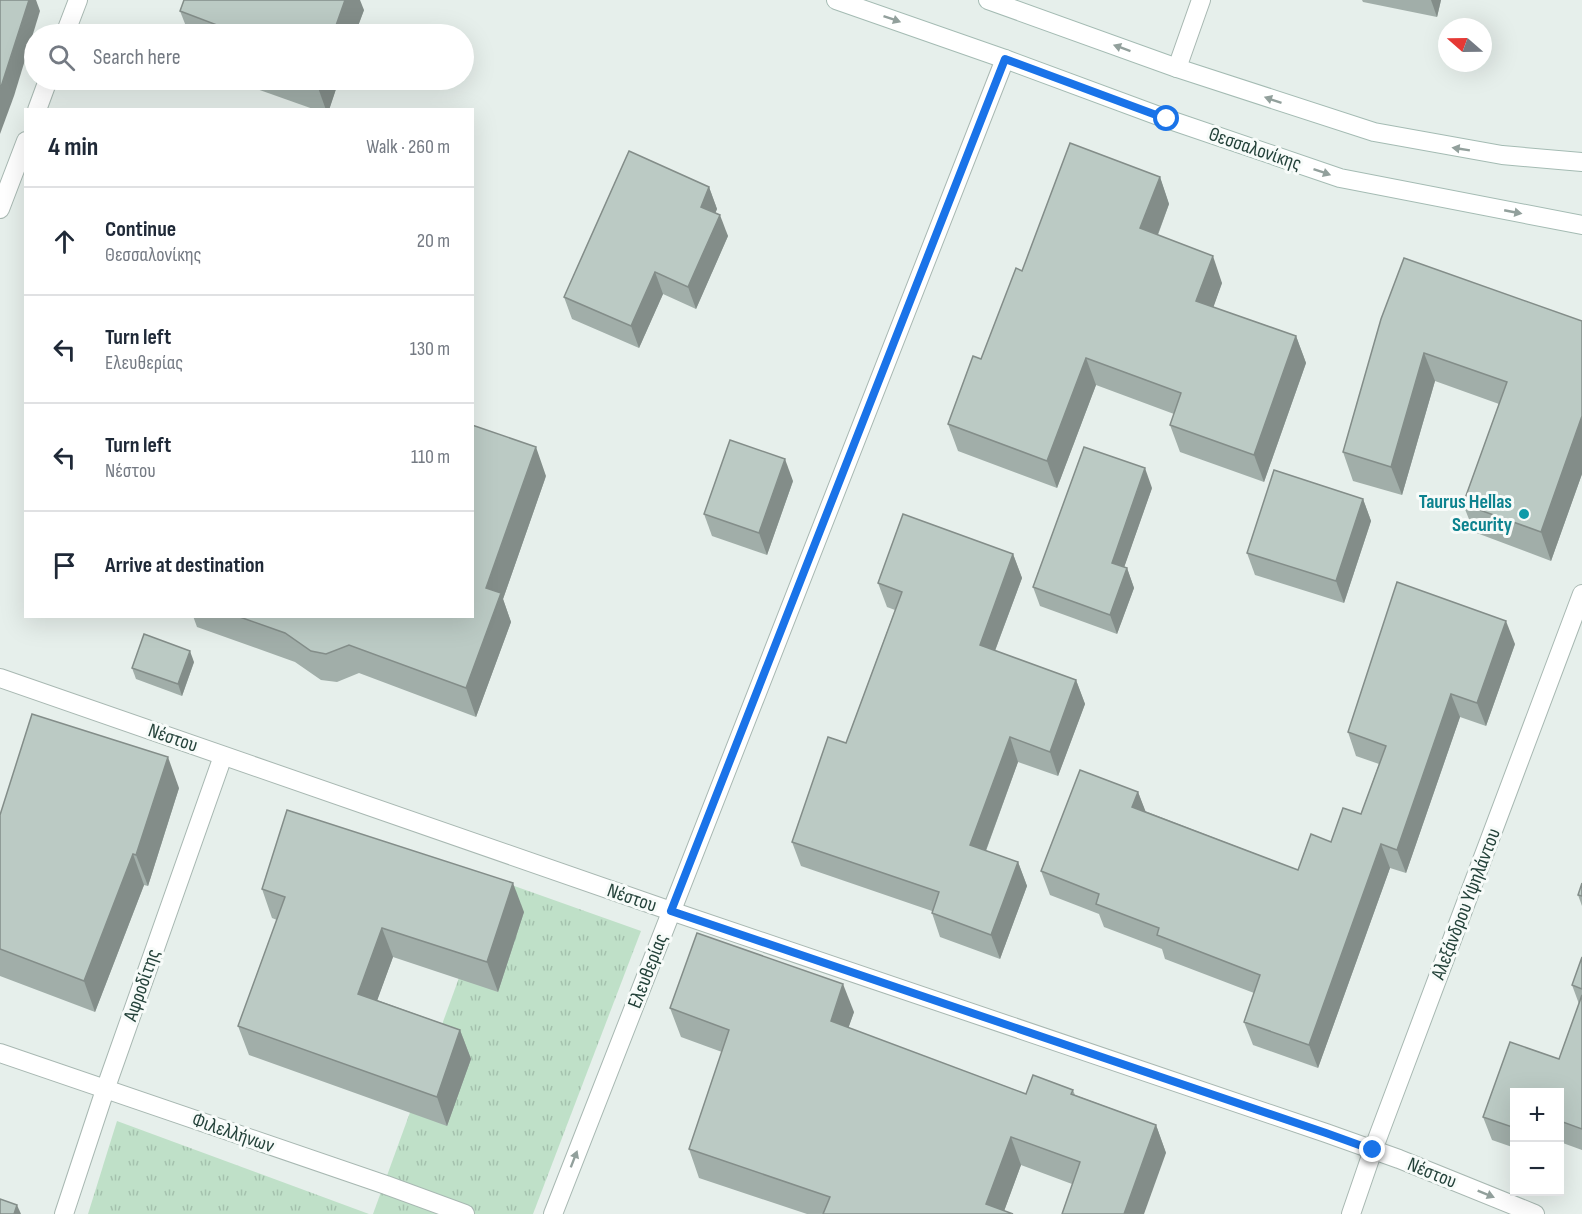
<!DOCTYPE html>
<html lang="en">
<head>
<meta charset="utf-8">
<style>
	body { margin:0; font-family:"Sofia Sans Condensed",sans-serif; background:#f2f2f3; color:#1f2937 }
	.controls { position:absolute; right:18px; bottom:18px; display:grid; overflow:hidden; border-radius:0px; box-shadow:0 6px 24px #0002 }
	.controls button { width:54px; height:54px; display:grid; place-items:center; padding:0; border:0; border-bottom:2px solid #e0e1e3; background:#fff; color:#1f2937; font:30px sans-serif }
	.compass { position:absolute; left:1438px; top:18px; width:54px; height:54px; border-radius:50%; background:#fff; box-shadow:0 6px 24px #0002; rotate:290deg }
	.stop { position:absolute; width:18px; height:18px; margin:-14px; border:4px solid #1a73e8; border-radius:50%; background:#fff }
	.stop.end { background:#1a73e8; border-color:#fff; box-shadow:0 2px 6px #0008 }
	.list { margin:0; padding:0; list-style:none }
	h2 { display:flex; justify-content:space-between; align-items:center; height:78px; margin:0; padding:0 24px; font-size:26px }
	h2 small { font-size:20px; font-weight:400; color:#747a83 }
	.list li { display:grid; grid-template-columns:39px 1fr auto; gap:18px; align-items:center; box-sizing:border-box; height:108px; padding:0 24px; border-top:2px solid #e0e1e3 }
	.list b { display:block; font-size:22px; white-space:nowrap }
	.list p { margin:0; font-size:20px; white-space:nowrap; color:#747a83 }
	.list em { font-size:20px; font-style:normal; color:#747a83 }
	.icon { flex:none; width:33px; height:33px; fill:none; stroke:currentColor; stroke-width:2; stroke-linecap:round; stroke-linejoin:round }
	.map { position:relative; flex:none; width:1582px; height:1214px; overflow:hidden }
	.search { position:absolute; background:#fff; box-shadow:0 6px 24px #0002; left:24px; top:24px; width:450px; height:66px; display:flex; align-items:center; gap:15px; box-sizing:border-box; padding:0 21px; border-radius:33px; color:#747a83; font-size:22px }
	.panel { position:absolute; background:#fff; box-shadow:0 6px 24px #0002; left:24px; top:108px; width:450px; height:510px; border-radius:0px }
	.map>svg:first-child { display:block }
	.grass { fill:url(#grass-tufts) }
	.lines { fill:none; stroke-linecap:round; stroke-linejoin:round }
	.minor-casing { stroke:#a8b8b2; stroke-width:20 }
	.tertiary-casing { stroke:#a8b8b2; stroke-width:20 }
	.secondary-casing { stroke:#a4bbb3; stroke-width:20 }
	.minor { stroke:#fff; stroke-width:18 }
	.tertiary { stroke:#fff; stroke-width:18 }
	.secondary { stroke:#fff; stroke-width:18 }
	.wall { fill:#a1aea9 }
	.shaded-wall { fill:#838d89 }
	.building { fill:#bbcac4; stroke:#838d89; stroke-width:1.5 }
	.oneway { fill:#92a09c }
	.route { stroke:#1a73e8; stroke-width:8 }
	.culture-dot { fill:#0f9aa8; stroke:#f7fbf9; stroke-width:2 }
	.labels { text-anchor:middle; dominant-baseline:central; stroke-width:6; stroke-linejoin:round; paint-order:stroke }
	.street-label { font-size:20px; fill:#24423a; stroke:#f7fbf9 }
	.culture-label { font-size:20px; font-weight:bold; fill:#0d838f; stroke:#f7fbf9; text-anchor:end }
</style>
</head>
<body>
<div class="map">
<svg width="1582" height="1214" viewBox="0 0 1582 1214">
	<defs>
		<pattern id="grass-tufts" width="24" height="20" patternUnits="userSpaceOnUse" patternTransform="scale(1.5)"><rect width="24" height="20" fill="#bfe0c8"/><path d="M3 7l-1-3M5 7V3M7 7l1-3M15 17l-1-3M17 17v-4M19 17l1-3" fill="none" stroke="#a4c1ad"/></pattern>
	</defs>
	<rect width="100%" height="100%" fill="#e6efeb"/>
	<g class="grass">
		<polygon points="495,879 641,931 533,1214 373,1214"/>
		<polygon points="117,1121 369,1214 88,1214"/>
	</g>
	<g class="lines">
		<defs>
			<g id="minor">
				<polyline points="65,34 78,0"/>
				<polyline points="37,110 48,80"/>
				<polyline points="0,209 26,141"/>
				<polyline points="0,678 671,911 1326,1133 1399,1159 1535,1214"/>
				<polyline points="0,1053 386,1185 465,1214"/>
				<polyline points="64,1214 105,1090 223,756"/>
				<polyline points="553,1214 1005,59"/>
			</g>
			<g id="tertiary">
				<polyline points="1177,68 1201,0"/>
				<polyline points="1351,1214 1373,1150 1582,594"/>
			</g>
			<g id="secondary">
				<polyline points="836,0 1005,59 1167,119 1340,178 1582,225"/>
				<polyline points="988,0 1177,68 1374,132 1502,155 1582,162"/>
			</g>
		</defs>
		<use href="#minor" class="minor-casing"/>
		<use href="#tertiary" class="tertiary-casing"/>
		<use href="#secondary" class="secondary-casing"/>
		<use href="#minor" class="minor"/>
		<use href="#tertiary" class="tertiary"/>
		<use href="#secondary" class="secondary"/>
	</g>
	<g class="wall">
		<polygon points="1362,0 1441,0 1437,17 1363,2"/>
		<polygon points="364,10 355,34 189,34 180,11"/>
		<polygon points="236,80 339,80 329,110 316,110 237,82"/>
		<polygon points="1160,177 1169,204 1158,235 1222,283 1213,307 1296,336 1306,363 1264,482 1180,452 1170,425 1174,414 1096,385 1057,488 958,451 948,424 981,359 1022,271"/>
		<polygon points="709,187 717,209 715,213 728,236 696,309 663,294 639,348 572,319 564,297"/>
		<polygon points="1381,319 1582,321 1582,474 1551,561 1474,532 1463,504 1499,404 1435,381 1402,495 1353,481 1343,452"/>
		<polygon points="546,476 503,599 511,622 476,717 359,673 337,682 321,680 295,662 197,627 193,616 472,616"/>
		<polygon points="793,481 767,555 712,536 704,514"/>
		<polygon points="1152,488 1124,567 1127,568 1134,588 1117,634 1040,606 1033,587"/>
		<polygon points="1363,499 1371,521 1344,603 1255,575 1247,553"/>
		<polygon points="1013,554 1022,578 995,651 1076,680 1085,704 1058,776 1018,762 986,851 1018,862 1027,886 1000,959 940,937 932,913 932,911 801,866 792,842 846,743 895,610 887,607 878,583"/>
		<polygon points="1515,644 1486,726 1460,717 1406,873 1390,868 1318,1068 1253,1045 1244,1022 1254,993 1165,959 1162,949 1104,927 1099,914 1050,895 1041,871 1138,792 1145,811 1298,870 1361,814 1379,764 1356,756 1348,732"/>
		<polygon points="194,662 182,696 136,679 132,668"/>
		<polygon points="179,788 148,886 144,885 95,1012 0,976 0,815"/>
		<polygon points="1582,883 1582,906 1578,895"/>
		<polygon points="262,889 524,912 498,992 393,957 377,1000 460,1030 471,1059 447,1126 249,1055 238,1026 277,920 272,918"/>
		<polygon points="1582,957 1582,1150 1560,1142 1560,1092 1515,1092 1515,1148 1492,1140 1483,1117 1510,1042 1559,1059 1579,1004 1572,985"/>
		<polygon points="670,1008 854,1012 848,1028 1026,1094 1073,1090 1075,1095 1156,1125 1166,1153 1072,1184 1021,1165 1004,1211 1013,1214 807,1214 699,1178 689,1149 722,1052 681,1037"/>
	</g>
	<g class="shaded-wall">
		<polygon points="29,0 36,0 40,11 14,96 0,134 0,90"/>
		<polygon points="345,0 360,0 364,10 355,34 333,34"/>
		<polygon points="1431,0 1441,0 1437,17"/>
		<polygon points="317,80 339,80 329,110 326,110 316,82"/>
		<polygon points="1160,177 1169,204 1150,255 1140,228"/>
		<polygon points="709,187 717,209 709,228 701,207"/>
		<polygon points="720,215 728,236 696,309 688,287"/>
		<polygon points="1213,256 1222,283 1206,328 1196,301"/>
		<polygon points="655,272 663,294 639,348 631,326"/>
		<polygon points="1296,336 1306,363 1264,482 1254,455"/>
		<polygon points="1424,353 1435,381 1402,495 1391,467"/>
		<polygon points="1086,358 1096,385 1057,488 1047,461"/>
		<polygon points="1582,416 1582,474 1551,561 1541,532"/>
		<polygon points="536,447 546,476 503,599 511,622 476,717 466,688 486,588"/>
		<polygon points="785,459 793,481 767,555 759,533"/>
		<polygon points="1145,468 1152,488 1119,582 1112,563"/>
		<polygon points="1363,499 1371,521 1344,603 1336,581"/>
		<polygon points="1013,554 1022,578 988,669 980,645"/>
		<polygon points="1127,568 1134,588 1117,634 1110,615"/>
		<polygon points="1506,621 1515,644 1486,726 1477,703"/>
		<polygon points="190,651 194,662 182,696 178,684"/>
		<polygon points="1076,680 1085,704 1058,776 1050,752"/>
		<polygon points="1451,694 1460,717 1406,873 1397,850"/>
		<polygon points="1010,737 1018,762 979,869 970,845"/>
		<polygon points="168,757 179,788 148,886 136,855"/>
		<polygon points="1138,792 1147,815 1132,807"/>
		<polygon points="1381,844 1390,868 1318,1068 1309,1045"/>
		<polygon points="133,854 144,885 95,1012 84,981"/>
		<polygon points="1018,862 1027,886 1000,959 991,935"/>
		<polygon points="513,883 524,912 498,992 487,962"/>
		<polygon points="382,928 393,957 369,1023 358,994"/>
		<polygon points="843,984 854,1012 841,1049 831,1021"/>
		<polygon points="460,1030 471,1059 447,1126 437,1097"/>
		<polygon points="1156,1125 1166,1153 1144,1214 1124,1214"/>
		<polygon points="1011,1137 1021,1165 1003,1214 986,1204"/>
		<polygon points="17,1205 21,1214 14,1214"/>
	</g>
	<g class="building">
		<polygon points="0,0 29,0 0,90"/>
		<polygon points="184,0 345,0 333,34 231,34 233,31 180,11"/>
		<polygon points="308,80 317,80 316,82"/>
		<polygon points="1070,143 1160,177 1140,228 1213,256 1196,301 1296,336 1254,455 1170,425 1181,393 1086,358 1047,461 948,424 973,356 981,359 1016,268 1022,271"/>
		<polygon points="629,151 709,187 701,207 720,215 688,287 655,272 631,326 564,297"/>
		<polygon points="1404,258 1582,321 1582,416 1541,532 1463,504 1507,382 1424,353 1391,467 1343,452 1381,319"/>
		<polygon points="472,425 536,447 486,588 501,593 466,688 349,645 326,654 311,651 285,633 237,616 472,616"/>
		<polygon points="730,440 785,459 759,533 704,514"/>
		<polygon points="1084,447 1145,468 1112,563 1127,568 1110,615 1033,587"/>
		<polygon points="1274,470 1363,499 1336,581 1247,553"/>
		<polygon points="903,514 1013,554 980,645 1076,680 1050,752 1010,737 970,845 1018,862 991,935 932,913 939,892 792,842 828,737 846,743 902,592 878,583"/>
		<polygon points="1397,582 1506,621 1477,703 1451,694 1397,850 1381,844 1309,1045 1244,1022 1260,975 1157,935 1159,928 1096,904 1099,894 1041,871 1080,770 1138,792 1132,807 1298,870 1311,834 1331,842 1343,808 1361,814 1386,746 1348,732"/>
		<polygon points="144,634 190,651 178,684 132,668"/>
		<polygon points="32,714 168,757 136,855 133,854 84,981 0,949 0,815"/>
		<polygon points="287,810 513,883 487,962 382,928 358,994 460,1030 437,1097 238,1026 285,897 262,889"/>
		<polygon points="1582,883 1582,896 1578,895"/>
		<polygon points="697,933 843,984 831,1021 1026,1094 1033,1075 1073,1090 1071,1094 1156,1125 1124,1214 1062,1214 1080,1162 1011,1137 986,1204 1013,1214 823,1214 830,1197 689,1149 729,1030 670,1008"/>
		<polygon points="1582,957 1582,989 1572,985"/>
		<polygon points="1582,995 1582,1129 1560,1121 1560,1092 1515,1092 1515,1128 1483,1117 1510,1042 1559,1059"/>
		<polygon points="0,1199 17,1205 14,1214 0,1214"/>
	</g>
	<defs><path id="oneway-solid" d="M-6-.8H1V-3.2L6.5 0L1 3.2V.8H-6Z" transform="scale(1.5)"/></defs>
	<g class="oneway">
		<use href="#oneway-solid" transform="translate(892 19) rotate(19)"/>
		<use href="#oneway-solid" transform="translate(1122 48) rotate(-160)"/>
		<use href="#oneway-solid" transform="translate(1273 100) rotate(-161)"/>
		<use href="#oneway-solid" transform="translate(1461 149) rotate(-171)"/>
		<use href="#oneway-solid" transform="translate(1322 172) rotate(19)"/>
		<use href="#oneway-solid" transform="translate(1513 212) rotate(11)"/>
		<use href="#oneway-solid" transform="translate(574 1159) rotate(-69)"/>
		<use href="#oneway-solid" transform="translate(1486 1194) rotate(22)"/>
	</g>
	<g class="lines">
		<polyline class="route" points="1167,119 1005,59 671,911 1326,1133 1373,1150"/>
	</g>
	<circle class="culture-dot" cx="1524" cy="514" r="6"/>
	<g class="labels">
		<g class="street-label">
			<text transform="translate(1255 149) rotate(19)">Θεσσαλονίκης</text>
			<text transform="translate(173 738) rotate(19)">Νέστου</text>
			<text transform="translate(632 898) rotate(19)">Νέστου</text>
			<text transform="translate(1466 904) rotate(-69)">Αλεξάνδρου Υψηλάντου</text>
			<text transform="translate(648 971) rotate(-69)">Ελευθερίας</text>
			<text transform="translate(142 985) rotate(-71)">Αφροδίτης</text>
			<text transform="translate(233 1133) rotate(19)">Φιλελλήνων</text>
			<text transform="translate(1432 1173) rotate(22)">Νέστου</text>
		</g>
		<g class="culture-label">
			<text x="1512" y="502">Taurus Hellas<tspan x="1512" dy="23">Security</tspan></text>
		</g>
	</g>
</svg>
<div class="controls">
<button>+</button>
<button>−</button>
</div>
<svg class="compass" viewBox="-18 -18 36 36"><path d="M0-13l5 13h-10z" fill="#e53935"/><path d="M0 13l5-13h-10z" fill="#747a83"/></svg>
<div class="stop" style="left:1167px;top:119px"></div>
<div class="stop end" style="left:1373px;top:1150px"></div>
<div class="search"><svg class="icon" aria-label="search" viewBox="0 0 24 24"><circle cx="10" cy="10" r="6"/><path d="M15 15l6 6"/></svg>Search here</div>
<section class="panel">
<h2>4 min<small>Walk · 260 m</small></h2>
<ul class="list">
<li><svg class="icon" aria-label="ahead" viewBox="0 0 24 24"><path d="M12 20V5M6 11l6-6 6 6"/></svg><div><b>Continue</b><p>Θεσσαλονίκης</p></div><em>20 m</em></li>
<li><svg class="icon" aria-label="left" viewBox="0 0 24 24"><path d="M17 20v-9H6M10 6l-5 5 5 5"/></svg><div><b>Turn left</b><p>Ελευθερίας</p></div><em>130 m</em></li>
<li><svg class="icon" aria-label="left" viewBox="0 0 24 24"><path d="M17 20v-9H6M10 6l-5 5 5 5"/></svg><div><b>Turn left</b><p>Νέστου</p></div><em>110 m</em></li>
<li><svg class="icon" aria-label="arrive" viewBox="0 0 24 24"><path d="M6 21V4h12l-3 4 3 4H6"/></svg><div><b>Arrive at destination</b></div></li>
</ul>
</section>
</div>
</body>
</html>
